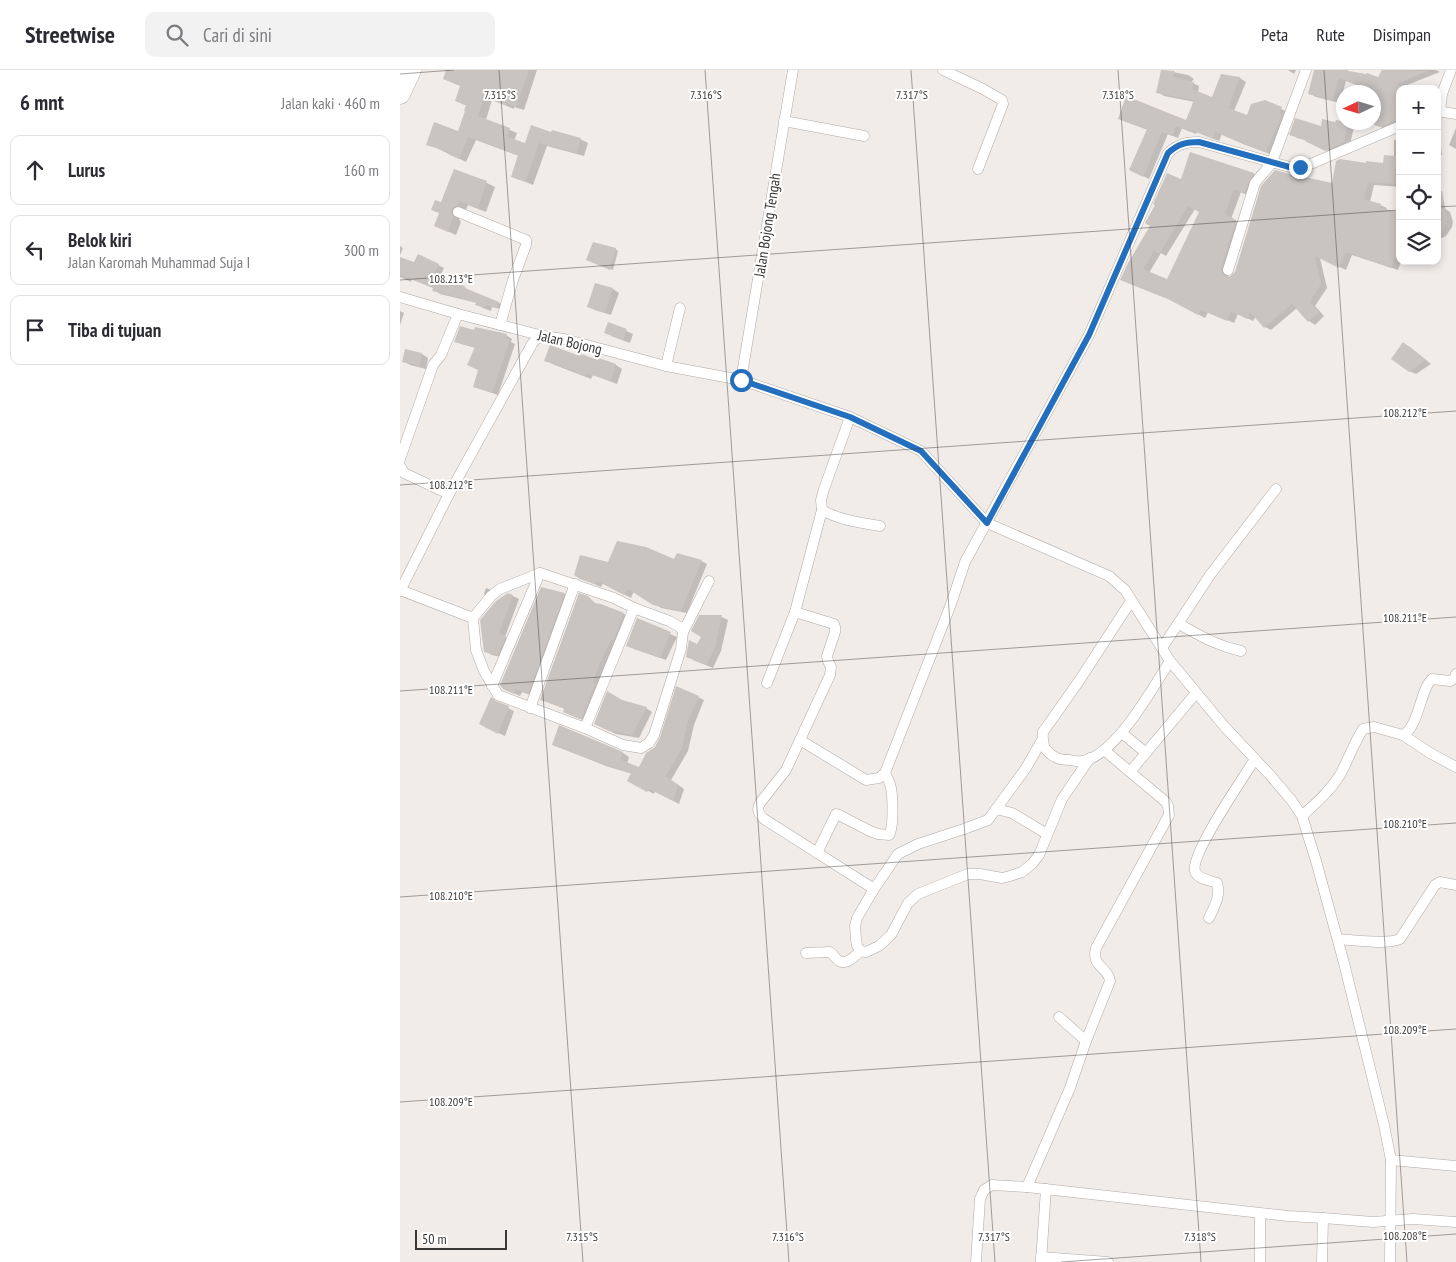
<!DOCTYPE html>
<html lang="id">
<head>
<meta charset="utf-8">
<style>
	body { margin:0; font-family:"PT Sans Narrow",sans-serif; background:#f2f2f3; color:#2b2b33 }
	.controls { position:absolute; right:15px; top:15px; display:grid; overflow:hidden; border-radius:10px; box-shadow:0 2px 8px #0003 }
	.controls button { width:45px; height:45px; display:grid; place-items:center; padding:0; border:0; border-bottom:1px solid #e1e1e2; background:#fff; color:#2b2b33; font:25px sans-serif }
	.compass { position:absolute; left:936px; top:15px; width:45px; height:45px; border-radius:50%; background:#fff; box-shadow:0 2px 8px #0003; rotate:266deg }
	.scale { position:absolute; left:15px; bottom:12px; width:92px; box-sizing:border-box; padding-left:5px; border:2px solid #393736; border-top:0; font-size:14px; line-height:18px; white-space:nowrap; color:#393736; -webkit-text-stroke:4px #fff; paint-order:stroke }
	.stop { position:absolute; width:15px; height:15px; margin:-11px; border:4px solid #236fbe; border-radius:50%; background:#fff }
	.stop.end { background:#236fbe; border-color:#fff; box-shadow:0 1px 5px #0008 }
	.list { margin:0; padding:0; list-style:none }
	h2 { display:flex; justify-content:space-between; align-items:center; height:65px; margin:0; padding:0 20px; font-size:21px }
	h2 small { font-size:16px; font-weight:400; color:#7c7c81 }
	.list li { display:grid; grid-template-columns:32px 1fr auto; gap:15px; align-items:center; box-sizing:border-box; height:70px; margin:0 10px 10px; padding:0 10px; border:1px solid #e1e1e2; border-radius:10px }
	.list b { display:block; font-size:19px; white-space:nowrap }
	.list p { margin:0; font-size:16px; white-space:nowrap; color:#7c7c81 }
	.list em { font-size:16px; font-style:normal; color:#7c7c81 }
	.icon { flex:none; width:28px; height:28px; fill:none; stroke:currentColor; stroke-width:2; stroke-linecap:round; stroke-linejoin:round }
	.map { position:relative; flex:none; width:1056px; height:1192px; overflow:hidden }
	header { display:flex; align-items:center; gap:30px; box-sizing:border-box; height:70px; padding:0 25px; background:#fff; border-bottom:1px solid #e1e1e2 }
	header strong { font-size:24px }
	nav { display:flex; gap:28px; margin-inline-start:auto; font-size:18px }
	.search { width:350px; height:45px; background:#f2f2f3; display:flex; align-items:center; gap:12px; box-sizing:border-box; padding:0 18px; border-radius:10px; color:#7c7c81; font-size:19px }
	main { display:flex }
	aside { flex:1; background:#fff }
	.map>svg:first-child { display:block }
	.shadow { fill:#0003; fill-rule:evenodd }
	.building { fill:#cac4c1; fill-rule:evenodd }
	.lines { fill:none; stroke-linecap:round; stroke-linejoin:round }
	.street-casing { stroke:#afaaa7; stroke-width:11 }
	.highway-casing { stroke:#afaaa7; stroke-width:21 }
	.street { stroke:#fff; stroke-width:10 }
	.highway { stroke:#fff; stroke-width:20 }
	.route { stroke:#236fbe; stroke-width:6 }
	.ticks { fill:none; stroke:#393736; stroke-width:1; stroke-opacity:0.45 }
	.labels { text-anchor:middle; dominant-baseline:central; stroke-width:4; stroke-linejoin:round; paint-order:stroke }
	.street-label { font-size:15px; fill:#393736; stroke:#fff }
	.ticks-label { font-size:12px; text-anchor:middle; fill:#393736; stroke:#fff; stroke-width:4; stroke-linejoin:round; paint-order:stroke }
</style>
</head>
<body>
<header>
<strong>Streetwise</strong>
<div class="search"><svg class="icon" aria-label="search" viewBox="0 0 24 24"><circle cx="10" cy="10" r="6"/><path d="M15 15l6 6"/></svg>Cari di sini</div>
<nav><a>Peta</a><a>Rute</a><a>Disimpan</a></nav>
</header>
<main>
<aside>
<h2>6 mnt<small>Jalan kaki · 460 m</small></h2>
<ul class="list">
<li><svg class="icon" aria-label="ahead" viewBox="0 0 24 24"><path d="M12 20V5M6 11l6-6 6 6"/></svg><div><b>Lurus</b></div><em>160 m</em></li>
<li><svg class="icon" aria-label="left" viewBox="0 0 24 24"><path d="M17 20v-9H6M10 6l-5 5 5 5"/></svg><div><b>Belok kiri</b><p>Jalan Karomah Muhammad Suja I</p></div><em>300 m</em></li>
<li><svg class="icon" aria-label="arrive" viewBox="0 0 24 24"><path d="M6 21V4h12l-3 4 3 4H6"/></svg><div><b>Tiba di tujuan</b></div></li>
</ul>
</aside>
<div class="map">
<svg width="1056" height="1192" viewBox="0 0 1056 1192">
	<rect width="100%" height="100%" fill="#f2ece9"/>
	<g class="shadow">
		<polygon points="48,0 137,0 124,40 114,37 114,39 92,30 86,50 117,63 114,71 126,75 152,64 180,69 188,73 184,86 147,76 133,115 112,106 119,86 76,70 66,92 28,74 59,63 67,36 56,31 61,16 44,9"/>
		<polygon points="763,0 788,5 794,9 791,12 799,16 798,23 812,28 822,6 840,8 846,12 834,41 847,46 865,32 888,42 873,85 843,74 822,64 819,71 797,62 796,64 782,58 778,68 768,64 749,109 737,103 748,60 726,52 719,49 787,51 795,32 764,26 758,22"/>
		<polygon points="888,0 896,0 894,4"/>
		<polygon points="916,0 948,0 947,2 978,8 984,0 1036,0 1040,2 1002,17 1006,19 1000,19 1000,55 988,60 969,52 974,52 974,26 975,22 946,11 940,33 916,27 909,23"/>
		<polygon points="936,53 948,53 954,57 950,75 932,83 908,71 897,68 891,64"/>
		<polygon points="1056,58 1056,79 1049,75"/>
		<polygon points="1037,67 1040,69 1042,85 1037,84"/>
		<path d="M994,70H1000V117L974,115L970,132L980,135L987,138L986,140L1000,144L1001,191L998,200L952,185L946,200L920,188L927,218L915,236L924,246L915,255L909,251L897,238L871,260L865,257L856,246L853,251L838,244L834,253L808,242L805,248L773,231L728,213L782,111L791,83L854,104L859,108L851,127L841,122L831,149L842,155L827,203L829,208L933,115L967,95L984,94L994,87ZM795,139L800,142L768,211L749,203L761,183L766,186Z"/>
		<polygon points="54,101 87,113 95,117 86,142 68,135 66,140 63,141 60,145 59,149 61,152 56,165 36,156"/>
		<polygon points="1037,134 1050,142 1053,152 1052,157 1046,166 1042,168 1037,168"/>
		<polygon points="0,176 3,178 0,185"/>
		<polygon points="215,179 218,181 213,200 191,191"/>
		<polygon points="0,188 15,194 38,195 44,198 38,211 65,218 70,221 99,233 105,236 104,240 92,237 91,241 83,238 77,233 40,224 34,220 34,218 12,209 11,212 0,207"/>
		<polygon points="213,219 219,223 211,245 195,240 189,237"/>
		<polygon points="0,241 4,243 0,255"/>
		<polygon points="209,253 233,264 230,273 211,266"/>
		<polygon points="75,261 106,265 112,269 111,272 115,274 98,325 81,319 75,316 80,300 76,278 61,274 56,271"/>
		<polygon points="1004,274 1010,277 1031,294 1016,304 1009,301"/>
		<polygon points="22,284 28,288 26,299 10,295 4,292"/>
		<polygon points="181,287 216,295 222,299 217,314 193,305 191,309 152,294"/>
		<polygon points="275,491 301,491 307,494 287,543 261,538 234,521 231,528 203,513 201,517 181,508"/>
		<polygon points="86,518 96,522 90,528 84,524"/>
		<polygon points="109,524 119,529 105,567 111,571 104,588 92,585 85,581"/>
		<polygon points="164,524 170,527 134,626 122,622 120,626 104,619"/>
		<polygon points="187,528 198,535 224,544 230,548 188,652 170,645 164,642 165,639 142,630"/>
		<polygon points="300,546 322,547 328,550 321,581 313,598 293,590 298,576 303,567"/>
		<polygon points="238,550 277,567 266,590 234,579 228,575"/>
		<polygon points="298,627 304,630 294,655 288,681 271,710 284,719 279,734 255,721 254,724 228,710 232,704 206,696 154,675 159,657 223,683 229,687 227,694 240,699"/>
		<polygon points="222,631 246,638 252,642 239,668 216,664 202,657"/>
		<polygon points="108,638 114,641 105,666 86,657"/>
	</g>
	<g class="building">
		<polygon points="46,0 129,0 116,37 107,33 106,35 84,27 78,46 110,58 107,67 125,73 131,55 151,62 152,60 181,68 177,83 139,73 125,112 111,107 118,85 68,67 59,89 48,84 49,82 26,75 34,52 58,61 65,41 64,41 66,35 55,31 60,16 43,9"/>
		<polygon points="761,0 775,1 773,7 794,12 792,19 812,27 821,4 840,7 828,38 847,45 851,34 865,30 882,37 879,44 882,45 866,82 836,71 815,62 813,69 791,60 790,62 776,56 772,66 762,62 743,107 729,100 747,59 718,49 726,26 786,50 794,30 756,23"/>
		<polygon points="914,0 943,0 966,4 967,3 978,7 982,0 1028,1 996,14 1000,15 1000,40 996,50 980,57 974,55 974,21 939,8 933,30 908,24"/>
		<polygon points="895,48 921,56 922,49 935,52 936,50 948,52 944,72 925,81 905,71 906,70 889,65"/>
		<path d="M790,82L854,103L849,111L844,124L834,119L825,144L836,150L821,198L823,205L829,207L835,202L861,116L875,100L900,107V106L932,113L936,91L940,89L966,93V91L983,93L984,85L996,86L994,114L968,112L964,129L981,134L980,138L1000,142V173L991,198L946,182L939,198L915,186L921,214L910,232L919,242L908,252L892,234L864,258L850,242L847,249L831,241L827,251L801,240L798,245L766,228L720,210L728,193L750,156L745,153L755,135L753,134L767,103L781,109ZM788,136L799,142L767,209L743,199L754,181L759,184Z"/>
		<polygon points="54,99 87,111 78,138 59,131 58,135 53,137 51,142 53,147 48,162 34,156 39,143 31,140 35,130 41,132"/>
		<polygon points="1037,121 1042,121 1047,148 1046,154 1037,171"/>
		<polygon points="193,172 216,178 210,200 186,190"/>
		<polygon points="18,184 39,194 32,208 65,216 65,218 99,232 97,238 86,235 85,238 75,235 76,232 32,221 33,218 0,205 0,187 14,192"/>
		<polygon points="195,213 213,218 205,243 187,237"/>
		<polygon points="208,252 227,259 223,270 204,263"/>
		<polygon points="60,256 74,260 75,257 94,261 107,264 105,268 110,270 92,323 73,317 78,300 67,295 75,277 54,272"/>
		<polygon points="1003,272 1026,290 1009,302 991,289"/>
		<polygon points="150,275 180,286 181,284 198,290 199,288 216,294 211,311 186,303 185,306 174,302 174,301 144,291"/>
		<polygon points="5,279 22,283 20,296 2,292"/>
		<polygon points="217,471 246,477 274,489 277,483 302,490 281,541 253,535 228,519 224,525 197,511 194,514 180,509 174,505 180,485 208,492"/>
		<polygon points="141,517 165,523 128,624 115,619 114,624 103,619 100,615"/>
		<polygon points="108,523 113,525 99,563 106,566 98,585 84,582 80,550 96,531"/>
		<polygon points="179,523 188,526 195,533 201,534 224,543 213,571 211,570 201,590 193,612 195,614 181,649 163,642 164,638 140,630"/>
		<polygon points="299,545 322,545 315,578 306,595 286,587 289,570 297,574 301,567 291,561"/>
		<polygon points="237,548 271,562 260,588 226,576"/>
		<polygon points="276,616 299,626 288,651 282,678 266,706 278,715 273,731 249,719 247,722 227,711 231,703 199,693 152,675 159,655 223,682 221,690 239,697 246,683 255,677 260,667"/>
		<polygon points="207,621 222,630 247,637 232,665 209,661 194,654"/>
		<polygon points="91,627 96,631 109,636 98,664 79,654"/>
	</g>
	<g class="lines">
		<defs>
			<g id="street">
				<polyline points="543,0 583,19 602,30 603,34 578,99"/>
				<polyline points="1037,41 1056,44"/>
				<polyline points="1040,41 1042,24 1051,0"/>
				<polyline points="384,51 464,66"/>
				<polyline points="58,142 126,170 126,175 113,210 100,255"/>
				<path d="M828,200L855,113C860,106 867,100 872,92L906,0"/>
				<polyline points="0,227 58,244 143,266 164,269 266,296 341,310 450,347 521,381 587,453 709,506 725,520 770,591 824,656 870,705 892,731 902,746 916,791 944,893 984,1055 991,1090 990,1192"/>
				<polyline points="266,296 280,238"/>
				<polyline points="341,310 393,0"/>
				<path d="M450,347L424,419L421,430L422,440C439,450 461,453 480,456"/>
				<polyline points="0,389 33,295 41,285 58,244"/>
				<polyline points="0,396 4,403 49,424"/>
				<polyline points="0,520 73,548 76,580 84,601 98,625 185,658 223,675 241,678 249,673 254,665 281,579 283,562 280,557 269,551 234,538 214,528 140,503 100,519 91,526 73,548"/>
				<polyline points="0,521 49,424 132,274 136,269 143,266"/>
				<path d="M731,531L679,611L643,662C642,674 644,681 655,687C660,690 665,690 670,690C674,691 678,692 682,691C715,687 753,617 770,591"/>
				<path d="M395,542L434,554L435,557V562L427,586L428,591L431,597L430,605L386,700L360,733C356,740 359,744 364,749L474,819"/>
				<path d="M779,554C801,566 817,576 841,581"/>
				<polyline points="283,562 309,511"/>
				<polyline points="762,578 810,505 876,419"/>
				<polyline points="367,613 395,542 422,440"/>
				<polyline points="92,616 140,503"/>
				<polyline points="130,638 175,514"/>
				<polyline points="185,658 234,538"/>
				<polyline points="722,663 746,683"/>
				<polyline points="1003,665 1030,683 1056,697"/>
				<path d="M400,670L466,710L479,708L485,703L551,534L565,492L689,265L768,83C778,74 786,72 799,72L893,98L906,96L1000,56"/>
				<polyline points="642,670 626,698 588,750 564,759 518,774 498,784 474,819 457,848 455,856 456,869 457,876 461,881 466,882 479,876 491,865 508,833 518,824 568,804 580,804 602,808 610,806 622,802 632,794 639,785 662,729 690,688"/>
				<polyline points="730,702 796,623"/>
				<polyline points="596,739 612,743 647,764"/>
				<path d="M902,746C916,733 930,721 940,705C948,690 954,673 963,659L974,657L1003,665C1017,658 1020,627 1028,614L1032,609L1050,611L1054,609L1056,604"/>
				<path d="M417,783L436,744L439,745L470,761L478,764L489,765C494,757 493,723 490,714C489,710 486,706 485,703"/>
				<path d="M809,848C814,837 821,826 817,813C809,810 797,809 795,801C790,784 844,707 855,689"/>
				<path d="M938,869C954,870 987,875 1000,869L1035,815L1040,812L1056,815"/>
				<path d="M406,883L430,882C433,884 436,889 439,891C447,896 455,885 461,881"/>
				<polyline points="659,947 686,971"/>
				<polyline points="991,1090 1056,1096"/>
				<path d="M627,1117L670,1018L686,971L710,911C708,896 691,898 696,878L769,745L768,736L766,732L704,680"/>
				<polyline points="641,1187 708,1192"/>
				<polyline points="576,1192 580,1129 584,1120 592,1115 627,1117 888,1146 923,1148 973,1152 1013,1149 1056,1152"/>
				<polyline points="641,1192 646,1119"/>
				<polyline points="860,1192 860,1144"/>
				<polyline points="922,1192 923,1148"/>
			</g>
			<polyline id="highway" points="0,24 11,0"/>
		</defs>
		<use href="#street" class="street-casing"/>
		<use href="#highway" class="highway-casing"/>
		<use href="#street" class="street"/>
		<use href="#highway" class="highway"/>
	</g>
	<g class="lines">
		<path class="route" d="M341,310L450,347L521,381L587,453L689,265L768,83C778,74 786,72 799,72L893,98L900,97"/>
	</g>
	<path class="ticks" d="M99,0L183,1192M305,0L389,1192M511,0L595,1192M718,0L801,1192M924,0L1007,1192M0,4L54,0M1037,137L1056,136M0,210L1000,140M0,415L1056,341M0,621L1056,547M0,827L1056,753M0,1032L1056,959M661,1192L1056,1164"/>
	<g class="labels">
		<g class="street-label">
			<text transform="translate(367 155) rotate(-81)">Jalan Bojong Tengah</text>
			<text transform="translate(170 272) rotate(13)">Jalan Bojong</text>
		</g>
	</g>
	<g class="ticks-label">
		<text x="100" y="29">7.315°S</text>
		<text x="306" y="29">7.316°S</text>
		<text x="512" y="29">7.317°S</text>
		<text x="718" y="29">7.318°S</text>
		<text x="51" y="213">108.213°E</text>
		<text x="1005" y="347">108.212°E</text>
		<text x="51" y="419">108.212°E</text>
		<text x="1005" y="552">108.211°E</text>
		<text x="51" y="624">108.211°E</text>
		<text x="1005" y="758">108.210°E</text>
		<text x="51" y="830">108.210°E</text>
		<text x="1005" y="964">108.209°E</text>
		<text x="51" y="1036">108.209°E</text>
		<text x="1005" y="1170">108.208°E</text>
		<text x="182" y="1171">7.315°S</text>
		<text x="388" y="1171">7.316°S</text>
		<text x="594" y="1171">7.317°S</text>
		<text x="800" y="1171">7.318°S</text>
	</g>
</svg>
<div class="controls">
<button>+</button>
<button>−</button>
<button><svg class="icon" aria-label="locate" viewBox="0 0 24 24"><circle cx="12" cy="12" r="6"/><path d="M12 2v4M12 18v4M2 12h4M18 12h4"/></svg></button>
<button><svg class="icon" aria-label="layers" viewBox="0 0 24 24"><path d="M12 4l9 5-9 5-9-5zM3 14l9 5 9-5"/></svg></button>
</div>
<svg class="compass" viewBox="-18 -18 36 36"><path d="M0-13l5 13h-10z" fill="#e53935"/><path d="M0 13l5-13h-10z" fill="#7c7c81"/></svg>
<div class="scale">50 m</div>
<div class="stop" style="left:341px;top:310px"></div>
<div class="stop end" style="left:900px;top:97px"></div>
</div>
</main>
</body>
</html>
